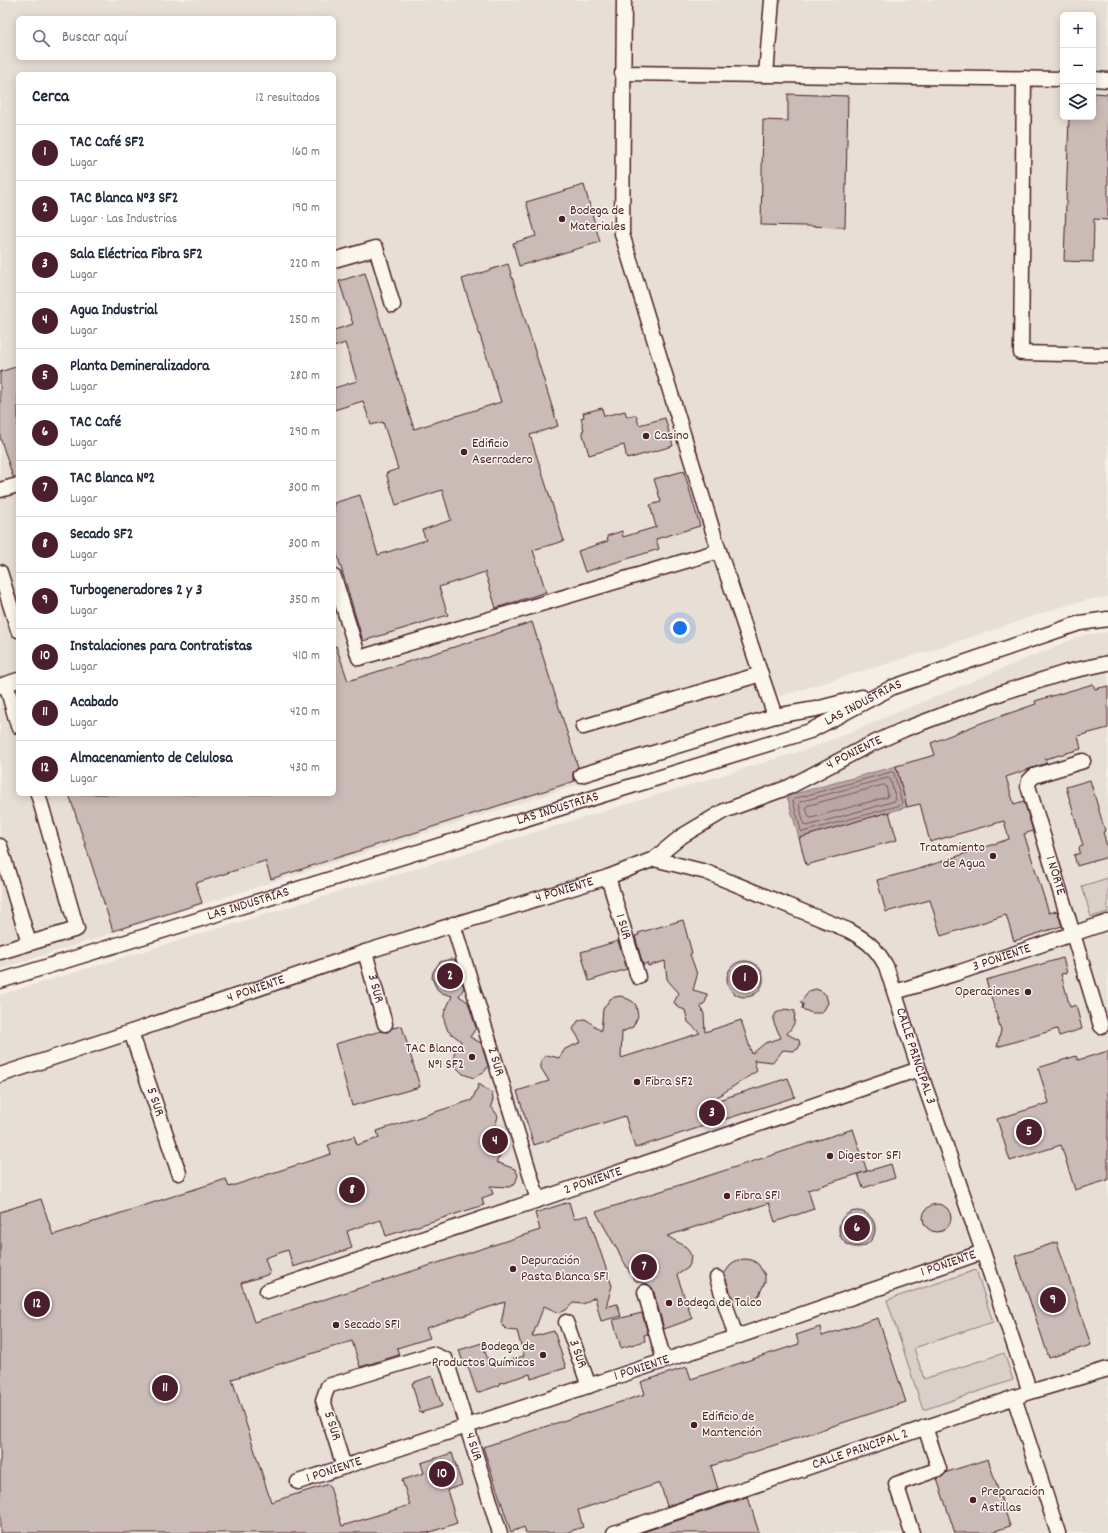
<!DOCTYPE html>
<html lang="es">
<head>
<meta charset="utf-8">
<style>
	body { margin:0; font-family:Dekko,sans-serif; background:#f6f6f7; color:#1f2937 }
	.controls { position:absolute; right:12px; top:12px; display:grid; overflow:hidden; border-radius:6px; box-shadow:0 2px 10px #0003 }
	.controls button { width:36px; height:36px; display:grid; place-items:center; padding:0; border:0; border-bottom:1px solid #e0e1e3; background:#fff; color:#1f2937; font:20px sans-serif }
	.you { position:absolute; left:680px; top:628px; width:14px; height:14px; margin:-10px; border:3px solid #fff; border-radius:50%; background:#1a73e8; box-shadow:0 0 0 6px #1a73e833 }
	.badge { display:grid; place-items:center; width:26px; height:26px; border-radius:50%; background:#4a1f2b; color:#fff; font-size:13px; font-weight:700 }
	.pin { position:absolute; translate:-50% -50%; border:2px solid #fff; box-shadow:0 1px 4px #0006 }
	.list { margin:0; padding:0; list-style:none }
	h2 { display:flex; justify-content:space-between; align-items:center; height:52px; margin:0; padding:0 16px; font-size:17px }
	h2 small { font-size:13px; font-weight:400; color:#747a83 }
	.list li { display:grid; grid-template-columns:26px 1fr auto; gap:12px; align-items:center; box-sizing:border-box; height:56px; padding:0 16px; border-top:1px solid #e0e1e3 }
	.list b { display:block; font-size:15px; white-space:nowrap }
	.list p { margin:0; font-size:13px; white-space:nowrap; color:#747a83 }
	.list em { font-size:13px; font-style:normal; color:#747a83 }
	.icon { flex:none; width:22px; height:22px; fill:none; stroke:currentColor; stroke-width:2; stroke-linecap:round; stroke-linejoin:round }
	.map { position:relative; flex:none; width:1108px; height:1533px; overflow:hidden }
	.search { position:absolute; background:#fff; box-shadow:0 2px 10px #0003; left:16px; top:16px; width:320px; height:44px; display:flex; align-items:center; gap:10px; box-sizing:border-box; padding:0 14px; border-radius:6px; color:#747a83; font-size:15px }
	.panel { position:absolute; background:#fff; box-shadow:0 2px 10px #0003; left:16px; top:72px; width:320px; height:724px; border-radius:6px }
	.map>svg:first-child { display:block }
	.built { fill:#e7dfd6; fill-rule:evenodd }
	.green { fill:#dbd0c9; stroke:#92787a }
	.water { fill:#baa7a5; stroke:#8d7174 }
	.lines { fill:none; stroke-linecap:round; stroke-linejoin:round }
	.shore { stroke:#77555c; stroke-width:1 }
	.building { fill:#cabbb6; stroke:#4a1f2b }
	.minor-casing { stroke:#4a1f2b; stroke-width:17 }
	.minor { stroke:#fbf7ec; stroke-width:14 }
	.poi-dot { fill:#4a1f2b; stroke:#fbf7ec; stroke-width:1.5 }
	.labels { text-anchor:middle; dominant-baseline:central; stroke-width:3; stroke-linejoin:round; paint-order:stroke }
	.poi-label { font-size:14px; fill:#4a1f2b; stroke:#fbf7ec; text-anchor:start }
	.street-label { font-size:14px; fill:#4a1f2b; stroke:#fbf7ec }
</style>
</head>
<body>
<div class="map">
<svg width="1108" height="1533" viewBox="0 0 1108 1533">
	<rect width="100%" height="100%" fill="#f4eee4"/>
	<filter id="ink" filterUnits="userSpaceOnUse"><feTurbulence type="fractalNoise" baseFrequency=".025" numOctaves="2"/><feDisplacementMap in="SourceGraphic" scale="8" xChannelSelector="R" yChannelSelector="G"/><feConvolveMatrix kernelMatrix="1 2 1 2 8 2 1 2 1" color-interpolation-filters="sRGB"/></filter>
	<g filter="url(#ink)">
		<g class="built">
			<path d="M0,0H1108V597L1091,599L1061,607L932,650L774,698L781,720L0,969ZM1063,15H1093V117H1063ZM18,18H334V58H18ZM18,74H334V794H18Z"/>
			<polygon points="1108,632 1108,1533 0,1533 0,995 805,750 846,734 1083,635"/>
		</g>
		<g class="green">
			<polygon points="1108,878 1108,912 1091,917 1082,886"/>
			<polygon points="976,1270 993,1322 914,1348 924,1379 1004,1353 1013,1380 923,1410 887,1300"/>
		</g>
		<polygon class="water" points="896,766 907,807 799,838 787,796"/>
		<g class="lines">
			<g class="shore">
				<polygon points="892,772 894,773 902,803 901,805 803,832 801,831 793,801 794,799"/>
				<polygon points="888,778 890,779 896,799 895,801 807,826 804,825 799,804 800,802"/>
				<polygon points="884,785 886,786 888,795 887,797 811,818 809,817 806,808 807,806"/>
			</g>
		</g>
		<g class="building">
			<polygon points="1093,93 1108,94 1108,220 1094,219 1093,262 1064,261 1069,117 1093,117"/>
			<polygon points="788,94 848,96 845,227 761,225 763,120 788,121"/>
			<polygon points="584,185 600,242 519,266 513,243 536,236 526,202"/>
			<polygon points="508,264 558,426 530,435 564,541 533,550 546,592 496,608 485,572 439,587 448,615 363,641 334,544 334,503 360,495 378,555 426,540 422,530 451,520 442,490 396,505 386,473 398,469 383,422 371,425 363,401 334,410 334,388 357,381 345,343 334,347 334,330 353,324 339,281 365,273 414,429 501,402 462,279"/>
			<polygon points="18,366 18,477 13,477 0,437 0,372"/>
			<polygon points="602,408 604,416 625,411 627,417 636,415 639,425 665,418 673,446 627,459 624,445 589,455 582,431 584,430 581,418 584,417 583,413"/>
			<polygon points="684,471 700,526 656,539 659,549 585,572 578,551 608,541 607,536 622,531 623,537 656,527 650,505 661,502 654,479"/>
			<polygon points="532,622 578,767 575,770 573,773 573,778 575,781 271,879 265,861 196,883 202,903 113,931 69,794 334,794 334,646 336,646 348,681"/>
			<polygon points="1093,684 1095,689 1108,686 1108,728 1078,736 1081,749 1045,759 1047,763 1006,777 1014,804 1024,801 1033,831 1024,834 1049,913 1057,911 1062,926 1014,941 1006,915 941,936 930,900 886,912 877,880 919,869 1009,839 1004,821 930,842 920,804 907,807 896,766 935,755 931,743 981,723 1036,704 1035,701"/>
			<polygon points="1090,780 1105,831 1103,832 1108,850 1108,857 1077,866 1074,855 1080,853 1079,847 1083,846 1066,787"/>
			<polygon points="889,812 897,840 806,865 799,838"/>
			<polygon points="683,920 692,953 690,954 696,971 697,976 693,990 707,994 706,1001 701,1007 704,1014 705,1032 741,1020 752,1054 765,1043 781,1038 774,1023 773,1019 776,1013 785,1009 795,1011 794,1024 787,1034 799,1040 800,1045 798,1049 793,1051 783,1050 776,1059 772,1062 754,1060 757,1071 711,1101 712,1102 788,1078 795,1097 635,1148 625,1116 534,1145 517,1091 549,1081 541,1068 541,1060 547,1055 559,1058 565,1049 581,1042 573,1029 578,1021 584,1019 587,1020 601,1031 603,1009 610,999 615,997 621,996 632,1001 636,1005 638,1016 633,1027 622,1032 621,1058 700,1033 688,1022 685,1010 677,1007 674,1002 679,993 670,983 667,979 665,961 648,966 647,963 643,965 635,936 639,935 638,933"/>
			<polygon points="618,941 627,969 589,981 581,952"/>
			<polygon points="1063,958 1067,973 1061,974 1070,1007 1076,1005 1082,1029 1059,1036 1057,1029 997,1047 1001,1030 986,980"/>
			<polygon points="451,959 455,960 464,988 459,996 468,1002 476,1028 470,1037 481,1043 488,1066 485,1071 474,1078 463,1074 455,1066 454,1060 454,1054 461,1041 448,1031 444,1020 444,1014 452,996 442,993 437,989 432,978 433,972 440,962"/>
			<circle cx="745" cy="979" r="18"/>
			<polygon points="816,989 823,992 826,995 828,1003 824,1010 821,1013 812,1013 802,1009 803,1004 800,1003 809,991"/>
			<polygon points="402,1026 420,1087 352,1106 335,1044 381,1031 388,1032 392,1028"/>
			<polygon points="1108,1051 1108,1180 1075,1190 1061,1145 1010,1161 997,1119 1049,1103 1038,1068 1076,1056 1078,1060"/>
			<polygon points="479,1084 492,1093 493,1099 491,1106 498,1116 495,1128 503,1133 507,1139 506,1147 496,1162 515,1169 518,1175 515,1184 509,1187 490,1186 493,1194 482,1198 484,1205 386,1236 381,1220 347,1231 352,1248 293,1267 288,1250 265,1258 270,1274 241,1283 254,1322 540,1230 535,1213 569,1202 574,1219 588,1215 612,1286 606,1307 617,1304 621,1316 601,1321 595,1297 583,1304 573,1303 566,1310 559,1313 544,1306 532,1337 554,1331 566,1368 531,1379 530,1374 500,1383 500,1385 477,1393 468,1367 465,1368 459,1350 482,1343 490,1366 524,1356 517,1331 507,1330 501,1324 505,1302 426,1328 430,1338 397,1348 399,1355 360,1367 352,1341 232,1379 271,1502 329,1484 342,1526 410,1505 402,1480 424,1473 421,1463 452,1453 462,1485 447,1490 457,1523 428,1533 0,1533 0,1212 41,1199 53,1235 226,1179 229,1187 331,1154 328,1145 354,1136 357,1145 379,1138 377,1131 472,1100"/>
			<polygon points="853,1129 867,1171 808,1190 814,1209 775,1222 769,1203 667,1236 686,1247 691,1255 690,1264 688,1268 677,1275 692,1319 664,1329 653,1289 648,1284 636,1281 633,1278 596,1212"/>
			<polygon points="891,1164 895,1178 863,1188 858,1174"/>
			<circle cx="937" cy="1218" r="14"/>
			<circle cx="857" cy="1229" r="18"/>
			<polygon points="1057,1242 1091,1345 1049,1358 1015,1256"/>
			<polygon points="745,1259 752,1260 758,1264 765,1275 765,1282 759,1295 754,1299 742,1301 732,1297 724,1274 732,1263 738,1260"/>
			<polygon points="642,1313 648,1334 644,1335 645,1341 621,1348 613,1320"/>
			<polygon points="878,1318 906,1402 711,1466 718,1489 667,1506 660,1483 578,1510 583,1527 565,1533 526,1533 524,1527 511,1532 483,1447 645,1394 641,1382 687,1367 691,1379 799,1344 796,1335 820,1327 822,1336"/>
			<polygon points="432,1376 442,1406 420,1413 412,1383"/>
			<polygon points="988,1459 1010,1526 989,1533 955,1533 937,1479 942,1477 947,1472"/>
			<polygon points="748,1497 759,1533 640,1533"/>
		</g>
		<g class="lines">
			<defs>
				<g id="minor">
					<polyline points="624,0 622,234 719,551 775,716 816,709 862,697"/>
					<polyline points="622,73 1063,79"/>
					<polyline points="766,75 772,0"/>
					<polyline points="1024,78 1021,353 1108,355"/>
					<polyline points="1093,79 1108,80"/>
					<polyline points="334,260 376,248 393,305"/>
					<polyline points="0,490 18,485"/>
					<polyline points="0,572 18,630"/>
					<polyline points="334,577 359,658 719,551"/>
					<polyline points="6,684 18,680"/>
					<polyline points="0,686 6,684 18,726"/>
					<polyline points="583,727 761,674"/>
					<path id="s1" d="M1083,761L1034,776L1029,781L1028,786L1101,1026"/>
					<polyline points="581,775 775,716"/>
					<polyline points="0,846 29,943"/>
					<path id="s2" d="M654,859L706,872L848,930C866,940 876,947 886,966L919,1069L983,1252L1030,1392"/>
					<path id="s3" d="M608,877L638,977"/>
					<path id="s4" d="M453,924L538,1200"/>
					<polyline points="0,952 77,929 38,794"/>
					<path id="s5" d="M365,952L385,1024"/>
					<path id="s6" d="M0,981L810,731L893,687L1080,623L1108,619"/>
					<path id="s7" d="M895,992L957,973L1108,922"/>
					<path id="s8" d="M131,1032L179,1173"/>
					<path id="s9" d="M0,1075L131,1032L365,952L608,877L654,859L682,836L724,811L789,787L865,747L905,729L1004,692L1067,672L1108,663"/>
					<polyline points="717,1278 736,1337"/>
					<path id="s10" d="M267,1291L538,1200L919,1069"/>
					<polyline points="645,1292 664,1361"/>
					<path id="s11" d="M566,1322L589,1386"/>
					<polyline points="1014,1397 1058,1533"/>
					<path id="s12" d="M344,1467L323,1400L328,1386L432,1354L446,1360L500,1533"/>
					<path id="s13" d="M298,1482L736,1337L983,1252"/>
					<path id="s14" d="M614,1533L1030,1392L1108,1369"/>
					<polyline points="912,1533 896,1484 939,1469 925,1427"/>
				</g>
			</defs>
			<use href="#minor" class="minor-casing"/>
			<use href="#minor" class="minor"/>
		</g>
	</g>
	<g class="poi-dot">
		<circle cx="562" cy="219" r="4"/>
		<circle cx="646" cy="436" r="4"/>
		<circle cx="464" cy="452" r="4"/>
		<circle cx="993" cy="856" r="4"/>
		<circle cx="1028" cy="992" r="4"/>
		<circle cx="472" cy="1057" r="4"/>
		<circle cx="637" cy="1082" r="4"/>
		<circle cx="830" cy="1156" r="4"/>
		<circle cx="727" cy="1196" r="4"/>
		<circle cx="513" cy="1269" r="4"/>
		<circle cx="669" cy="1303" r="4"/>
		<circle cx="336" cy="1325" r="4"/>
		<circle cx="543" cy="1355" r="4"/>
		<circle cx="694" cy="1425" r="4"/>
		<circle cx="973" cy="1500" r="4"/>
	</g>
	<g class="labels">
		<g class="poi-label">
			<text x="570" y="211">Bodega de<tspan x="570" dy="16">Materiales</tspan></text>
			<text x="654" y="436">Casino</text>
			<text x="472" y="444">Edificio<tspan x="472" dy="16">Aserradero</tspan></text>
			<text x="985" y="848" text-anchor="end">Tratamiento<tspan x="985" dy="16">de Agua</tspan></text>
			<text x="1020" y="992" text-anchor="end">Operaciones</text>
			<text x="464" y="1049" text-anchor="end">TAC Blanca<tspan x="464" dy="16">N°1 SF2</tspan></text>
			<text x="645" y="1082">Fibra SF2</text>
			<text x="838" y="1156">Digestor SF1</text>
			<text x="735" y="1196">Fibra SF1</text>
			<text x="521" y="1261">Depuración<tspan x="521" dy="16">Pasta Blanca SF1</tspan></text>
			<text x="677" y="1303">Bodega de Talco</text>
			<text x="344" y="1325">Secado SF1</text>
			<text x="535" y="1347" text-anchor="end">Bodega de<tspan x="535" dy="16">Productos Químicos</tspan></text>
			<text x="702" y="1417">Edificio de<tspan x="702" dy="16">Mantención</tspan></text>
			<text x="981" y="1492">Preparación<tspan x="981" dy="16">Astillas</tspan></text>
		</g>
		<g class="street-label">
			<text stroke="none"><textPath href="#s6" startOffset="908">LAS INDUSTRIAS</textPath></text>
			<text stroke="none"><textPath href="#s9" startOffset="917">4 PONIENTE</textPath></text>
			<text stroke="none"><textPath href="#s6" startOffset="584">LAS INDUSTRIAS</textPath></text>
			<text stroke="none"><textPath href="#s1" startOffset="157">1 NORTE</textPath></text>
			<text stroke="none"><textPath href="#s9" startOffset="594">4 PONIENTE</textPath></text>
			<text stroke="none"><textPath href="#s6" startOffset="260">LAS INDUSTRIAS</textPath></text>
			<text stroke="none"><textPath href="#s3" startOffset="52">1 SUR</textPath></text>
			<text stroke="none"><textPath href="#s7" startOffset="112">3 PONIENTE</textPath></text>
			<text stroke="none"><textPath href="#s5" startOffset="38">3 SUR</textPath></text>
			<text stroke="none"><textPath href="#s9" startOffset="270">4 PONIENTE</textPath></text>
			<text stroke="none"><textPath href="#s2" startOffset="355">CALLE PRINCIPAL 3</textPath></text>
			<text stroke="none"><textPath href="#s4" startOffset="144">2 SUR</textPath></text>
			<text stroke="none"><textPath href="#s8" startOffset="74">5 SUR</textPath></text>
			<text stroke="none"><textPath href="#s10" startOffset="344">2 PONIENTE</textPath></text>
			<text stroke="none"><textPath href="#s13" startOffset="686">1 PONIENTE</textPath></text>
			<text stroke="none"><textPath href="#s11" startOffset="34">3 SUR</textPath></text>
			<text stroke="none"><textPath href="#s13" startOffset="362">1 PONIENTE</textPath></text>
			<text transform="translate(332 1426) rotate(73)">5 SUR</text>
			<text stroke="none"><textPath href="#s12" startOffset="300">4 SUR</textPath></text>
			<text stroke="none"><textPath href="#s14" startOffset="260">CALLE PRINCIPAL 2</textPath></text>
			<text stroke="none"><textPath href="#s13" startOffset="38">1 PONIENTE</textPath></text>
		</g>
	</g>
</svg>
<div class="controls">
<button>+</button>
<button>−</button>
<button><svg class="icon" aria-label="layers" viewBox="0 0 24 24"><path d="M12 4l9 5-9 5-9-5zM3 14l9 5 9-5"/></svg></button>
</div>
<div class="you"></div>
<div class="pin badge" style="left:745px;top:978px">1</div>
<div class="pin badge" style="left:450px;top:976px">2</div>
<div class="pin badge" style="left:712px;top:1113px">3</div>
<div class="pin badge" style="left:495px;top:1141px">4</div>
<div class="pin badge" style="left:1029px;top:1132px">5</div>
<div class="pin badge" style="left:857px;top:1228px">6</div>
<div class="pin badge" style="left:644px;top:1267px">7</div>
<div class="pin badge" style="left:352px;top:1190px">8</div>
<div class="pin badge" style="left:1053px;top:1300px">9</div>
<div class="pin badge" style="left:442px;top:1474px">10</div>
<div class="pin badge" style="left:165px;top:1388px">11</div>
<div class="pin badge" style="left:37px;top:1304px">12</div>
<div class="search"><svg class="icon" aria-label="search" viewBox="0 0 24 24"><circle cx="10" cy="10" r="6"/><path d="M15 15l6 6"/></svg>Buscar aquí</div>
<section class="panel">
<h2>Cerca<small>12 resultados</small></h2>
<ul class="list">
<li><span class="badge">1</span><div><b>TAC Café SF2</b><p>Lugar</p></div><em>160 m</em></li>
<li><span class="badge">2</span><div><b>TAC Blanca N°3 SF2</b><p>Lugar · Las Industrias</p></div><em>190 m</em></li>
<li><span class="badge">3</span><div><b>Sala Eléctrica Fibra SF2</b><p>Lugar</p></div><em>220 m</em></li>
<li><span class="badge">4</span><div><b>Agua Industrial</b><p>Lugar</p></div><em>250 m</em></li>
<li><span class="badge">5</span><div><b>Planta Demineralizadora</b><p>Lugar</p></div><em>280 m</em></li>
<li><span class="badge">6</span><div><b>TAC Café</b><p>Lugar</p></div><em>290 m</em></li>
<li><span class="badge">7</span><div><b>TAC Blanca N°2</b><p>Lugar</p></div><em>300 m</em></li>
<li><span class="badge">8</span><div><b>Secado SF2</b><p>Lugar</p></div><em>300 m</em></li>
<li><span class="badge">9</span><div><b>Turbogeneradores 2 y 3</b><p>Lugar</p></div><em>350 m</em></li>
<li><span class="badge">10</span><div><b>Instalaciones para Contratistas</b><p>Lugar</p></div><em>410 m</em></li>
<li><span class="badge">11</span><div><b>Acabado</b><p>Lugar</p></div><em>420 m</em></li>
<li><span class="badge">12</span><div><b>Almacenamiento de Celulosa</b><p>Lugar</p></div><em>430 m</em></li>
</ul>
</section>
</div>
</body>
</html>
